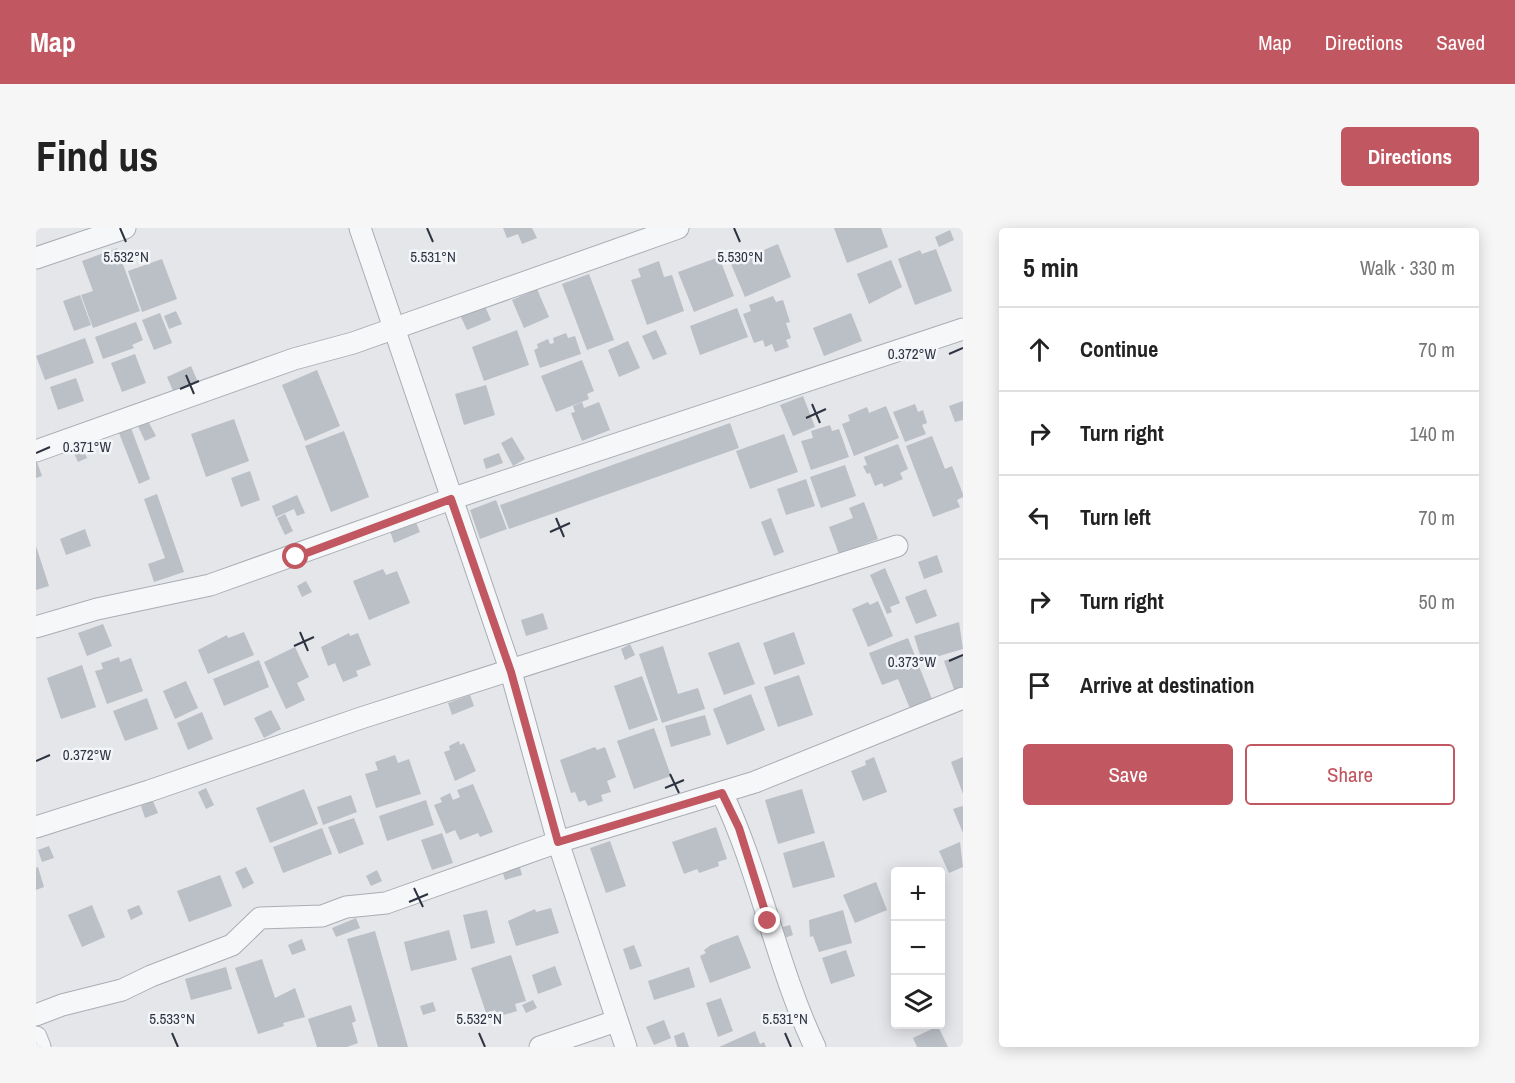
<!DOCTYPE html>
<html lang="en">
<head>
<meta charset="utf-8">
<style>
	body { margin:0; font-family:"Archivo Narrow",sans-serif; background:#f6f6f6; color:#222 }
	.controls { position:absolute; right:18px; bottom:18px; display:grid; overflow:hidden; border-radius:6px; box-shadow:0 3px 15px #0003 }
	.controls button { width:54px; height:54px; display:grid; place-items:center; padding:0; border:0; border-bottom:2px solid #e0e0e0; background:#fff; color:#222; font:30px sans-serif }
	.stop { position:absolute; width:18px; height:18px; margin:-14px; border:4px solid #c15761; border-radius:50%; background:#fff }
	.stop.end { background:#c15761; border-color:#fff; box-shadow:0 2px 6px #0008 }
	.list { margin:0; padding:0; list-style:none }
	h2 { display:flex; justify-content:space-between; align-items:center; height:78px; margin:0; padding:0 24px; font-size:26px }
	h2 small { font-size:20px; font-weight:400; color:#767676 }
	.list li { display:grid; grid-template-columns:39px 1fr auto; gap:18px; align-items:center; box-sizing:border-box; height:84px; padding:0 24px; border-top:2px solid #e0e0e0 }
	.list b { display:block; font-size:22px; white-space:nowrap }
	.list em { font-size:20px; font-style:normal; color:#767676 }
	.actions { display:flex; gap:12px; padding:18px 24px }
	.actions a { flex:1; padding:14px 0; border:2px solid #c15761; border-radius:6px; text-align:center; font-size:21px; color:#c15761 }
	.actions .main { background:#c15761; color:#fff }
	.icon { flex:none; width:33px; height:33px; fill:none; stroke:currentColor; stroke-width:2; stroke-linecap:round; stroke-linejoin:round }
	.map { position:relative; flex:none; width:927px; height:819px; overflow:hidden; border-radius:6px }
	header { display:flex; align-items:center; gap:36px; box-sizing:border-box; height:84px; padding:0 30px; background:#c15761; color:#fff }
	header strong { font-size:28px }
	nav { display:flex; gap:33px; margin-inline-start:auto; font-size:21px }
	.intro { display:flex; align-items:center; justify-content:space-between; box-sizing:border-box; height:144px; padding:0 36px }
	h1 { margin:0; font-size:42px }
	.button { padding:15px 27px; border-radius:6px; background:#c15761; color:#fff; font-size:21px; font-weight:700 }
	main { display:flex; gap:36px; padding:0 36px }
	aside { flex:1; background:#fff; border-radius:6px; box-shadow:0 3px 15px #0003 }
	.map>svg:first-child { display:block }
	.building { fill:#bbbfc6 }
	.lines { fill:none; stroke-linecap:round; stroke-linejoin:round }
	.minor-casing { stroke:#a9adb4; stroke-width:23 }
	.minor { stroke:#f6f7f9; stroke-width:21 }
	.route { stroke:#c15761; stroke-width:8 }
	.ticks { fill:none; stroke:#2d3341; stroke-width:2 }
	.ticks-label { font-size:15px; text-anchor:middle; fill:#2d3341; stroke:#f3f5f8; stroke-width:5; stroke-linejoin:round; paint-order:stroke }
</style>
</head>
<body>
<header>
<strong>Map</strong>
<nav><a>Map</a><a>Directions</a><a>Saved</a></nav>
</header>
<div class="intro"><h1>Find us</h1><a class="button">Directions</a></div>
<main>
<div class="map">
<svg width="927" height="819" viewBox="0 0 927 819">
	<rect width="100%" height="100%" fill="#e4e6ea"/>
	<g class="building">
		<polygon points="467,0 496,0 501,10 486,16 482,6 471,10"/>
		<polygon points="798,0 845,0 852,19 811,35"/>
		<polygon points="914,2 918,12 903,19 899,9"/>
		<polygon points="742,16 755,49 709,69 695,36"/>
		<polygon points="81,20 104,83 57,100 45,67 57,63 46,33"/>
		<polygon points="900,21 916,63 879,77 862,31 884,22 886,26"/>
		<polygon points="683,29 698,68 658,84 642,44"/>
		<polygon points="126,31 141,71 106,84 92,43"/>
		<polygon points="855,32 866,59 833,76 821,46"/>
		<polygon points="623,33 628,49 636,47 648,83 611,97 595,52 605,49 602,41"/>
		<polygon points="553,46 578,112 551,122 526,56"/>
		<polygon points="501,61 513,89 488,100 476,72"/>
		<polygon points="44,67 55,97 38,103 27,73"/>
		<polygon points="737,68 740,74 747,72 754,94 750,95 755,110 750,112 753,119 739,124 736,116 729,119 727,112 718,115 707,86 715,83 713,77"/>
		<polygon points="448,76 455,92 431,102 424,87"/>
		<polygon points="701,80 712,109 664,127 654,98"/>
		<polygon points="140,83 146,96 133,101 128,88"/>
		<polygon points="124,85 136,115 118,122 106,92"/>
		<polygon points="815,85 826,113 788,128 777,100"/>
		<polygon points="100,94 107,112 96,117 98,120 67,131 59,109"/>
		<polygon points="481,102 493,137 448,153 436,119"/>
		<polygon points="620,102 631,126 617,132 606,108"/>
		<polygon points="530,105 532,110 539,108 545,126 504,140 498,122 502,120 501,116 512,111 514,116 518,115 517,110"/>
		<polygon points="49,110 58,135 9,152 0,128"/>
		<polygon points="592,113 604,140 583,149 572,122"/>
		<polygon points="99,126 110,155 86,164 75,135"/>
		<polygon points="546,132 558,163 551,166 553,171 520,184 505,148"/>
		<polygon points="155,138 162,154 138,165 131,149"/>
		<polygon points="281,142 304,198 269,213 246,157"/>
		<polygon points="40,150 48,173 22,182 14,159"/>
		<polygon points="450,157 459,187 428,197 419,166"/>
		<polygon points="767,168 779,199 757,208 744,177"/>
		<polygon points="927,173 927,192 919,194 913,178"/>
		<polygon points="546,174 548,180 563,174 574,202 546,213 535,185 539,184 537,178"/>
		<polygon points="879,176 882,184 887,182 891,195 886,197 890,206 869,214 857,184"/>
		<polygon points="850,178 863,210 818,228 806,196 814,193 812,187 831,179 833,185"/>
		<polygon points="111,191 120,208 109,213 101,196"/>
		<polygon points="198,191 213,233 170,249 155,206"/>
		<polygon points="694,195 703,220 473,301 464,277"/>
		<polygon points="794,197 796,203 803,201 813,229 775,242 765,213 777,210 775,203"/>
		<polygon points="95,200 114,251 103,256 83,205"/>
		<polygon points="308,203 333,269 295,284 269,218"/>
		<polygon points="748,206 762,244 714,261 700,223"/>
		<polygon points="896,208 909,241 916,238 927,266 927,269 921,272 924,279 897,289 870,218"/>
		<polygon points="476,209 489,231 477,238 465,215"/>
		<polygon points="862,216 872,241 864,245 867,251 848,259 846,255 839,258 834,245 831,246 827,238 831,237 828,229"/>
		<polygon points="46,219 51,230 42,234 37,223"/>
		<polygon points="463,225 467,235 450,241 447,231"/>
		<polygon points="0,231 6,248 0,250"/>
		<polygon points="809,237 820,268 785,280 774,249"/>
		<polygon points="214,243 224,272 205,279 195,250"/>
		<polygon points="770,251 779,278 750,287 741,261"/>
		<polygon points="121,266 148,344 118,354 112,336 129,330 108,271"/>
		<polygon points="261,267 269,285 261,288 258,281 240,289 236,278"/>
		<polygon points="460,272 471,301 444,311 434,282"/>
		<polygon points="828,274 842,311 803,326 793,299 817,290 813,280"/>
		<polygon points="249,286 257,303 249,307 241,290"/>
		<polygon points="735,290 748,324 738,328 725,294"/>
		<polygon points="379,292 384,304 358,315 354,303"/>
		<polygon points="49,301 55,318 30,327 24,311"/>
		<polygon points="0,318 13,358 0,362"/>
		<polygon points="901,327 907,344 888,351 882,334"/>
		<polygon points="849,340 864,375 854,379 856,384 851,386 834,347"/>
		<polygon points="347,341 350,347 361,343 374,375 333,392 317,353"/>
		<polygon points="270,353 276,364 266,369 261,358"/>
		<polygon points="890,361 901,388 880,396 869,369"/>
		<polygon points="842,373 857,408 832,419 816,381 832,374 834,377"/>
		<polygon points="507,385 512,401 490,408 485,392"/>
		<polygon points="923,394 927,421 886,433 878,408"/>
		<polygon points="67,396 76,418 51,428 42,405"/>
		<polygon points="208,404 218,427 172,446 162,422 191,407 192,410"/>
		<polygon points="758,404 769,436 738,447 727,415"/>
		<polygon points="313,405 314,408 322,405 335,437 320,443 322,448 307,454 299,435 292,438 285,419"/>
		<polygon points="872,410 899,479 877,488 862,451 846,457 833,425"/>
		<polygon points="703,414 719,456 688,467 672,425"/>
		<polygon points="594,416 599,427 589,432 585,421"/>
		<polygon points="627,418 642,466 662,460 669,481 626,495 603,426"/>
		<polygon points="259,419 273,449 261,455 269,472 250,481 228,434"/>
		<polygon points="927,426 927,464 920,467 908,433"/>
		<polygon points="83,429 84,434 95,430 107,463 71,476 59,443 67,441 65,435"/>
		<polygon points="223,432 233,459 188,478 177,451"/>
		<polygon points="46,437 60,479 25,491 11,450"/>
		<polygon points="763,447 777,487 742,499 728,459"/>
		<polygon points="606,448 622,492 593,502 578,458"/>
		<polygon points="150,453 162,480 139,491 127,463"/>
		<polygon points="715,466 729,502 691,517 677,481"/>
		<polygon points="434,467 438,478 416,487 412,475"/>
		<polygon points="111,470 122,501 89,513 77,483"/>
		<polygon points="235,482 245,501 228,510 218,490"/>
		<polygon points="166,484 177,511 152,522 141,495"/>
		<polygon points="669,487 675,507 635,519 629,498"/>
		<polygon points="618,500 635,548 598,561 581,513"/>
		<polygon points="423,513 424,517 428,515 440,543 419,553 408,524 414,522 413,518"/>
		<polygon points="559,519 561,522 569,519 580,549 571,553 575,564 565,567 567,573 552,578 549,572 543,574 539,564 535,565 524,532"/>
		<polygon points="359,527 362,535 373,531 385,566 340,580 329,546 342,542 339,534"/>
		<polygon points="838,529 851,564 827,573 815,543 830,537 829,533"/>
		<polygon points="927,529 927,566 915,534"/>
		<polygon points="437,556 457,604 444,609 442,605 424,612 419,602 410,606 398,577 406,574 404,570 414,565 417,572 424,569 421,562"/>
		<polygon points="170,560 178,577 170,581 162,564"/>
		<polygon points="268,561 282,596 234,615 220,580"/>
		<polygon points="766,561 779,605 742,616 729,572"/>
		<polygon points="315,567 321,584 287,597 281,579"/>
		<polygon points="390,572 398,597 351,613 343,588"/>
		<polygon points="117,573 122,585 109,590 105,578"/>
		<polygon points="926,578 927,579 927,605 917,581"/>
		<polygon points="318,590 328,616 303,626 292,599"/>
		<polygon points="680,599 691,631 682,634 683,638 663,645 661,641 648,646 636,614"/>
		<polygon points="286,600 296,626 247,645 237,619"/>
		<polygon points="406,605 417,635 396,642 385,612"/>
		<polygon points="574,613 590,658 570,665 554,620"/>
		<polygon points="788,613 799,649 757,660 747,625"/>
		<polygon points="924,614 927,639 913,645 903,623"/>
		<polygon points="13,618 18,630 6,634 2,622"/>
		<polygon points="483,636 486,647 469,652 466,642"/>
		<polygon points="2,639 8,659 0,662 0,640"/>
		<polygon points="210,639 218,655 207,661 199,644"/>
		<polygon points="341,642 346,653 335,658 330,648"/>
		<polygon points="184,647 196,678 153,694 141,663"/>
		<polygon points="840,654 851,682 819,695 807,667"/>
		<polygon points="56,677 69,709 46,719 32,687"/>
		<polygon points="103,677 107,686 95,692 91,682"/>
		<polygon points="515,680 523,705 480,718 472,693 499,681 500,684"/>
		<polygon points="451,682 459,715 435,721 427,687"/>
		<polygon points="807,682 816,715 783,724 777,708 774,709 773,692"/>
		<polygon points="320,690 324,700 300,709 296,700"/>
		<polygon points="754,697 757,707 746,711 743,700"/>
		<polygon points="413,702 421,732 375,743 368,714"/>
		<polygon points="339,703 372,819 342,819 311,711"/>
		<polygon points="702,707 715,740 674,755 664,728 670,725 668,722 675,717"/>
		<polygon points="266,711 270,722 256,727 252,717"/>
		<polygon points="598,717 606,738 594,742 587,721"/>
		<polygon points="810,722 819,748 795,756 786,730"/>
		<polygon points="475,727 490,773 479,776 481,783 461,789 459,782 450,785 435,740"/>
		<polygon points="226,731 239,770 259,760 269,789 247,795 248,798 222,806 199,740"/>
		<polygon points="519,738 526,757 502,766 496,747"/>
		<polygon points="190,739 196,761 155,772 149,751"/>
		<polygon points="653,739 659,759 618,772 612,753"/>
		<polygon points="685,770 697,803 682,809 670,775"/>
		<polygon points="497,772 501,780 490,785 486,777"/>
		<polygon points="397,774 400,783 387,787 384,778"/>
		<polygon points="315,777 320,793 316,795 322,815 311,819 281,819 272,791"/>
		<polygon points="628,792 635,810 618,817 610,799"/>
		<polygon points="902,798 912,819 881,819 877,810"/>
		<polygon points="719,803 724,816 728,814 730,819 683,819"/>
		<polygon points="648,804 653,819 641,819 638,808"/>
	</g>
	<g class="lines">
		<defs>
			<g id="minor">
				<polyline points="324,0 475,444 522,614 590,819"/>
				<polyline points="0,30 89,0"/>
				<polyline points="0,223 258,131 317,115 642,0"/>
				<polyline points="0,399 61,381 174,357 415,271 927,101"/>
				<path d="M686,565C725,647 740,737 779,819"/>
				<polyline points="0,599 113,563 325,490 861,318"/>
				<polyline points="0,787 26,777 86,762 115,748 196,717 224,690 286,688 310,679 350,675 522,614 719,554 927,470"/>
				<polyline points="0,809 4,819"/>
				<polyline points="504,819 580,793"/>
			</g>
		</defs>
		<use href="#minor" class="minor-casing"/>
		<use href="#minor" class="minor"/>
	</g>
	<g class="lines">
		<polyline class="route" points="260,329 415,271 475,444 522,614 686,565 703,600 732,693"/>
	</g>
	<path class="ticks" d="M84,0L90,14M391,0L397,14M698,0L704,14M913,126L927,120M150,147L158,166M144,161L163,153M776,176L784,195M770,190L790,181M0,225L14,219M520,290L528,309M514,304L534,295M264,404L272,423M258,418L278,409M913,433L927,427M0,533L14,527M634,546L643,565M629,560L648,552M378,660L387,679M373,674L392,666M136,805L142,819M443,805L449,819M749,805L755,819"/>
	<g class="ticks-label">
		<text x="397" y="34">5.531°N</text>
		<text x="90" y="34">5.532°N</text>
		<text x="704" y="34">5.530°N</text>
		<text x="876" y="131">0.372°W</text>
		<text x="51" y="224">0.371°W</text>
		<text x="876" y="439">0.373°W</text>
		<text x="51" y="532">0.372°W</text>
		<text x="136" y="796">5.533°N</text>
		<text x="443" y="796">5.532°N</text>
		<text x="749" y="796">5.531°N</text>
	</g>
</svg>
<div class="controls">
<button>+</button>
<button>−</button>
<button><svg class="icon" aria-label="layers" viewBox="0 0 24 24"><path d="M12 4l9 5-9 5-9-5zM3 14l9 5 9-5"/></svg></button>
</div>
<div class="stop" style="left:260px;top:329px"></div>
<div class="stop end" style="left:732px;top:693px"></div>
</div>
<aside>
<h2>5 min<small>Walk · 330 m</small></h2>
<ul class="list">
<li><svg class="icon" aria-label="ahead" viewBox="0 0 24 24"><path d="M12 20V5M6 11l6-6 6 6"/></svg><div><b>Continue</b></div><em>70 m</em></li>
<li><svg class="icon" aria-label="right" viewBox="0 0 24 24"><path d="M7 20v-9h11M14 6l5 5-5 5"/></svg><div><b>Turn right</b></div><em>140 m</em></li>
<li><svg class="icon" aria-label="left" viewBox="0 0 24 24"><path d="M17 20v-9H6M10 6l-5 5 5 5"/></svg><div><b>Turn left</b></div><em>70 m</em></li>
<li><svg class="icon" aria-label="right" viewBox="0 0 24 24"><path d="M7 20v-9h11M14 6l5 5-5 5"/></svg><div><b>Turn right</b></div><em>50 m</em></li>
<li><svg class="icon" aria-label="arrive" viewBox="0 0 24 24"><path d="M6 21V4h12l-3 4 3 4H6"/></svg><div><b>Arrive at destination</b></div></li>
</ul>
<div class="actions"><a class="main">Save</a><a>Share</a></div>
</aside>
</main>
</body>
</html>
